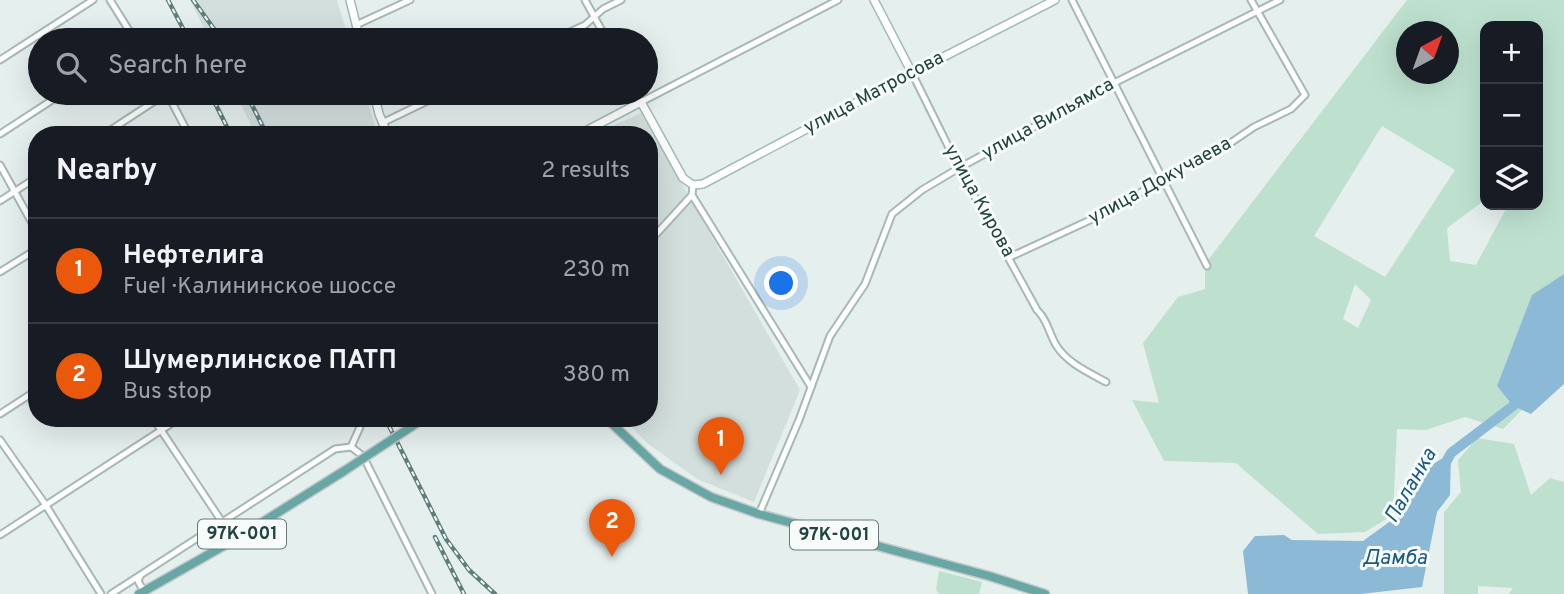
<!DOCTYPE html>
<html lang="en">
<head>
<meta charset="utf-8">
<style>
	body { margin:0; font-family:Overpass,sans-serif; background:#242831; color:#f1f3f6 }
	.controls { position:absolute; right:21px; top:21px; display:grid; overflow:hidden; border-radius:14px; box-shadow:0 7px 28px #0002 }
	.controls button { width:63px; height:63px; display:grid; place-items:center; padding:0; border:0; border-bottom:2px solid #363941; background:#171b24; color:#f1f3f6; font:35px sans-serif }
	.compass { position:absolute; left:1396px; top:21px; width:63px; height:63px; border-radius:50%; background:#171b24; box-shadow:0 7px 28px #0002; rotate:41deg }
	.you { position:absolute; left:782px; top:284px; width:24px; height:24px; margin:-18px; border:5px solid #fff; border-radius:50%; background:#1a73e8; box-shadow:0 0 0 10px #1a73e833 }
	.badge { display:grid; place-items:center; width:46px; height:46px; border-radius:50%; background:#ea580c; color:#fff; font-size:23px; font-weight:700 }
	.pin { position:absolute; translate:-50% -58px; filter:drop-shadow(0 2px 4px #0008) }
	.pin::after { content:''; position:absolute; top:37px; width:24px; height:21px; background:inherit; clip-path:polygon(0 0,100% 0,50% 100%) }
	.list { margin:0; padding:0; list-style:none }
	h2 { display:flex; justify-content:space-between; align-items:center; height:91px; margin:0; padding:0 28px; font-size:30px }
	h2 small { font-size:23px; font-weight:400; color:#9ea1a6 }
	.list li { display:grid; grid-template-columns:46px 1fr auto; gap:21px; align-items:center; box-sizing:border-box; height:105px; padding:0 28px; border-top:2px solid #363941 }
	.list b { display:block; font-size:26px; white-space:nowrap }
	.list p { margin:0; font-size:23px; white-space:nowrap; color:#9ea1a6 }
	.list em { font-size:23px; font-style:normal; color:#9ea1a6 }
	.icon { flex:none; width:38px; height:38px; fill:none; stroke:currentColor; stroke-width:2; stroke-linecap:round; stroke-linejoin:round }
	.map { position:relative; flex:none; width:1564px; height:594px; overflow:hidden }
	.search { position:absolute; background:#171b24; box-shadow:0 7px 28px #0002; left:28px; top:28px; width:630px; height:77px; display:flex; align-items:center; gap:18px; box-sizing:border-box; padding:0 24px; border-radius:38px; color:#9ea1a6; font-size:26px }
	.panel { position:absolute; background:#171b24; box-shadow:0 7px 28px #0002; left:28px; top:126px; width:630px; height:301px; border-radius:28px }
	.map>svg:first-child { display:block }
	.built { fill:#d3dfdd }
	.green { fill:#bee1cf; fill-rule:evenodd }
	.water { fill:#8cbad6 }
	.lines { fill:none; stroke-linecap:round; stroke-linejoin:round }
	.river { stroke:#8cbad6; stroke-width:10 }
	.street-casing { stroke:#a7b8b6; stroke-width:9 }
	.secondary-casing { stroke:#a3bbb9; stroke-width:10 }
	.primary-casing { stroke:#c1caca; stroke-width:11 }
	.street { stroke:#fff; stroke-width:5 }
	.secondary { stroke:#fff; stroke-width:7 }
	.primary { stroke:#68a7a4; stroke-width:8 }
	.rail-casing { stroke:#5e7e7c; stroke-width:4.5 }
	.rail { stroke:#f7fbfa; stroke-width:2; stroke-dasharray:5; stroke-linecap:butt }
	.primary-bridge-casing { stroke:#c1caca; stroke-width:11; stroke-linecap:butt }
	.primary-bridge { stroke:#68a7a4; stroke-width:8 }
	.labels { text-anchor:middle; dominant-baseline:central; stroke-width:6; stroke-linejoin:round; paint-order:stroke }
	.shield { fill:#f7fbfa; stroke:#637a78; stroke-width:2 }
	.shield-label { font-size:18px; font-weight:bold; fill:#234341 }
	.street-label { font-size:19px; fill:#234341; stroke:#f7fbfa }
	.water-label { font-size:21px; font-style:italic; fill:#195a83; stroke:#f7fbfa }
</style>
</head>
<body>
<div class="map">
<svg width="1564" height="594" viewBox="0 0 1564 594">
	<rect width="100%" height="100%" fill="#e5efed"/>
	<g class="built">
		<polygon points="190,0 337,0 349,40 210,40"/>
		<polygon points="235,93 365,93 378,135 256,135"/>
		<polygon points="641,113 800,390 754,502 697,479 647,443 623,418 649,418 649,135 593,135"/>
	</g>
	<g class="green">
		<path d="M1407,0H1564V274L1532,296L1497,386L1513,406L1522,410L1503,429L1465,417L1426,430L1397,429L1393,515L1365,532L1318,534L1236,463L1164,461L1132,400L1159,403L1143,343L1178,297L1205,289V264ZM1485,26H1538V205H1508L1476,265L1450,261L1447,228L1485,200ZM1406,32H1448V74H1406ZM1382,126L1455,170L1385,277L1314,236ZM1355,284L1371,300L1358,328L1343,319Z"/>
		<polygon points="1477,438 1514,444 1531,495 1550,478 1564,482 1564,594 1509,594 1513,588 1478,586 1478,594 1444,594 1444,512 1461,492 1458,460"/>
		<polygon points="939,571 982,582 979,594 939,594 936,590"/>
	</g>
	<g class="water">
		<polygon points="1564,274 1564,384 1531,414 1513,406 1497,386 1532,295"/>
		<polygon points="1451,453 1450,495 1437,512 1422,587 1361,594 1248,594 1243,551 1255,536 1284,535 1292,540 1363,541 1403,512 1409,479"/>
	</g>
	<g class="lines">
		<polyline class="river" points="1445,464 1451,453 1513,406 1520,395"/>
		<defs>
			<g id="street">
				<polyline points="110,0 135,40"/>
				<polyline points="585,0 607,40"/>
				<polyline points="1072,0 1207,266"/>
				<polyline points="356,25 410,0"/>
				<polyline points="552,40 585,25 603,9 621,0"/>
				<polyline points="0,60 93,0"/>
				<path d="M912,73L959,168L1037,310C1047,319 1049,333 1056,345C1067,363 1088,372 1106,382"/>
				<polyline points="167,93 189,135"/>
				<polyline points="635,93 641,102 838,0"/>
				<polyline points="382,123 444,93"/>
				<polyline points="0,134 63,93"/>
				<polyline points="103,135 167,93"/>
				<polyline points="0,165 37,232"/>
				<polyline points="693,185 692,195 811,387"/>
				<polyline points="0,201 37,177"/>
				<polyline points="649,242 692,195"/>
				<polyline points="1010,257 1127,203 1161,177 1226,146 1254,127 1291,109 1305,95 1251,0"/>
				<polyline points="0,272 37,249"/>
				<polyline points="0,414 37,390"/>
				<polyline points="153,418 222,522"/>
				<polyline points="0,440 45,504 101,594"/>
				<polyline points="351,447 363,456 432,594"/>
				<polyline points="351,447 360,427 355,418"/>
				<polyline points="759,514 799,420 830,336 865,284 892,214 922,190 959,168 1114,83 1280,0"/>
				<polyline points="0,535 180,418"/>
				<polyline points="140,576 138,581 142,588 148,590"/>
				<polyline points="111,594 335,449 351,447"/>
			</g>
			<g id="secondary">
				<polyline points="350,0 360,40"/>
				<polyline points="874,0 912,73"/>
				<polyline points="374,93 379,114 388,135"/>
				<polyline points="578,135 641,102 683,178 693,185 703,184 912,73 1055,0"/>
			</g>
			<g id="primary">
				<polyline points="606,418 660,469 711,497 759,514 989,576 1045,594"/>
				<polyline points="411,427 424,418"/>
				<polyline points="139,594 234,540 344,471"/>
			</g>
		</defs>
		<use href="#street" class="street-casing"/>
		<use href="#secondary" class="secondary-casing"/>
		<use href="#primary" class="primary-casing"/>
		<use href="#street" class="street"/>
		<use href="#secondary" class="secondary"/>
		<use href="#primary" class="primary"/>
		<defs>
			<g id="rail">
				<polyline points="168,0 189,40"/>
				<polyline points="193,0 222,40"/>
				<polyline points="210,93 231,135"/>
				<polyline points="246,93 267,135"/>
				<polyline points="385,418 446,539 469,570 495,594"/>
				<polyline points="435,537 464,594"/>
			</g>
		</defs>
		<use href="#rail" class="rail-casing"/>
		<use href="#rail" class="rail"/>
		<defs>
			<polyline id="primary-bridge" points="344,471 411,427"/>
		</defs>
		<use href="#primary-bridge" class="primary-bridge-casing"/>
		<use href="#primary-bridge" class="primary-bridge"/>
	</g>
	<g class="labels">
		<g class="shield">
			<rect x="198" y="519.5" width="88" height="29" rx="5"/>
			<rect x="790" y="520.5" width="88" height="29" rx="5"/>
		</g>
		<g class="shield-label">
			<text x="242" y="534">97К-001</text>
			<text x="834" y="535">97К-001</text>
		</g>
		<g class="street-label">
			<text transform="translate(874 93) rotate(-28)">улица Матросова</text>
			<text transform="translate(1048 119) rotate(-29)">улица Вильямса</text>
			<text transform="translate(1160 181) rotate(-29)">улица Докучаева</text>
			<text transform="translate(979 201) rotate(61)">улица Кирова</text>
		</g>
		<g class="water-label">
			<text transform="translate(1411 486) rotate(-60)">Паланка</text>
			<text x="1395" y="558">Дамба</text>
		</g>
	</g>
</svg>
<div class="controls">
<button>+</button>
<button>−</button>
<button><svg class="icon" aria-label="layers" viewBox="0 0 24 24"><path d="M12 4l9 5-9 5-9-5zM3 14l9 5 9-5"/></svg></button>
</div>
<svg class="compass" viewBox="-18 -18 36 36"><path d="M0-13l5 13h-10z" fill="#e53935"/><path d="M0 13l5-13h-10z" fill="#9ea1a6"/></svg>
<div class="you"></div>
<div class="pin badge" style="left:721px;top:475px">1</div>
<div class="pin badge" style="left:612px;top:557px">2</div>
<div class="search"><svg class="icon" aria-label="search" viewBox="0 0 24 24"><circle cx="10" cy="10" r="6"/><path d="M15 15l6 6"/></svg>Search here</div>
<section class="panel">
<h2>Nearby<small>2 results</small></h2>
<ul class="list">
<li><span class="badge">1</span><div><b>Нефтелига</b><p>Fuel · Калининское шоссе</p></div><em>230 m</em></li>
<li><span class="badge">2</span><div><b>Шумерлинское ПАТП</b><p>Bus stop</p></div><em>380 m</em></li>
</ul>
</section>
</div>
</body>
</html>
